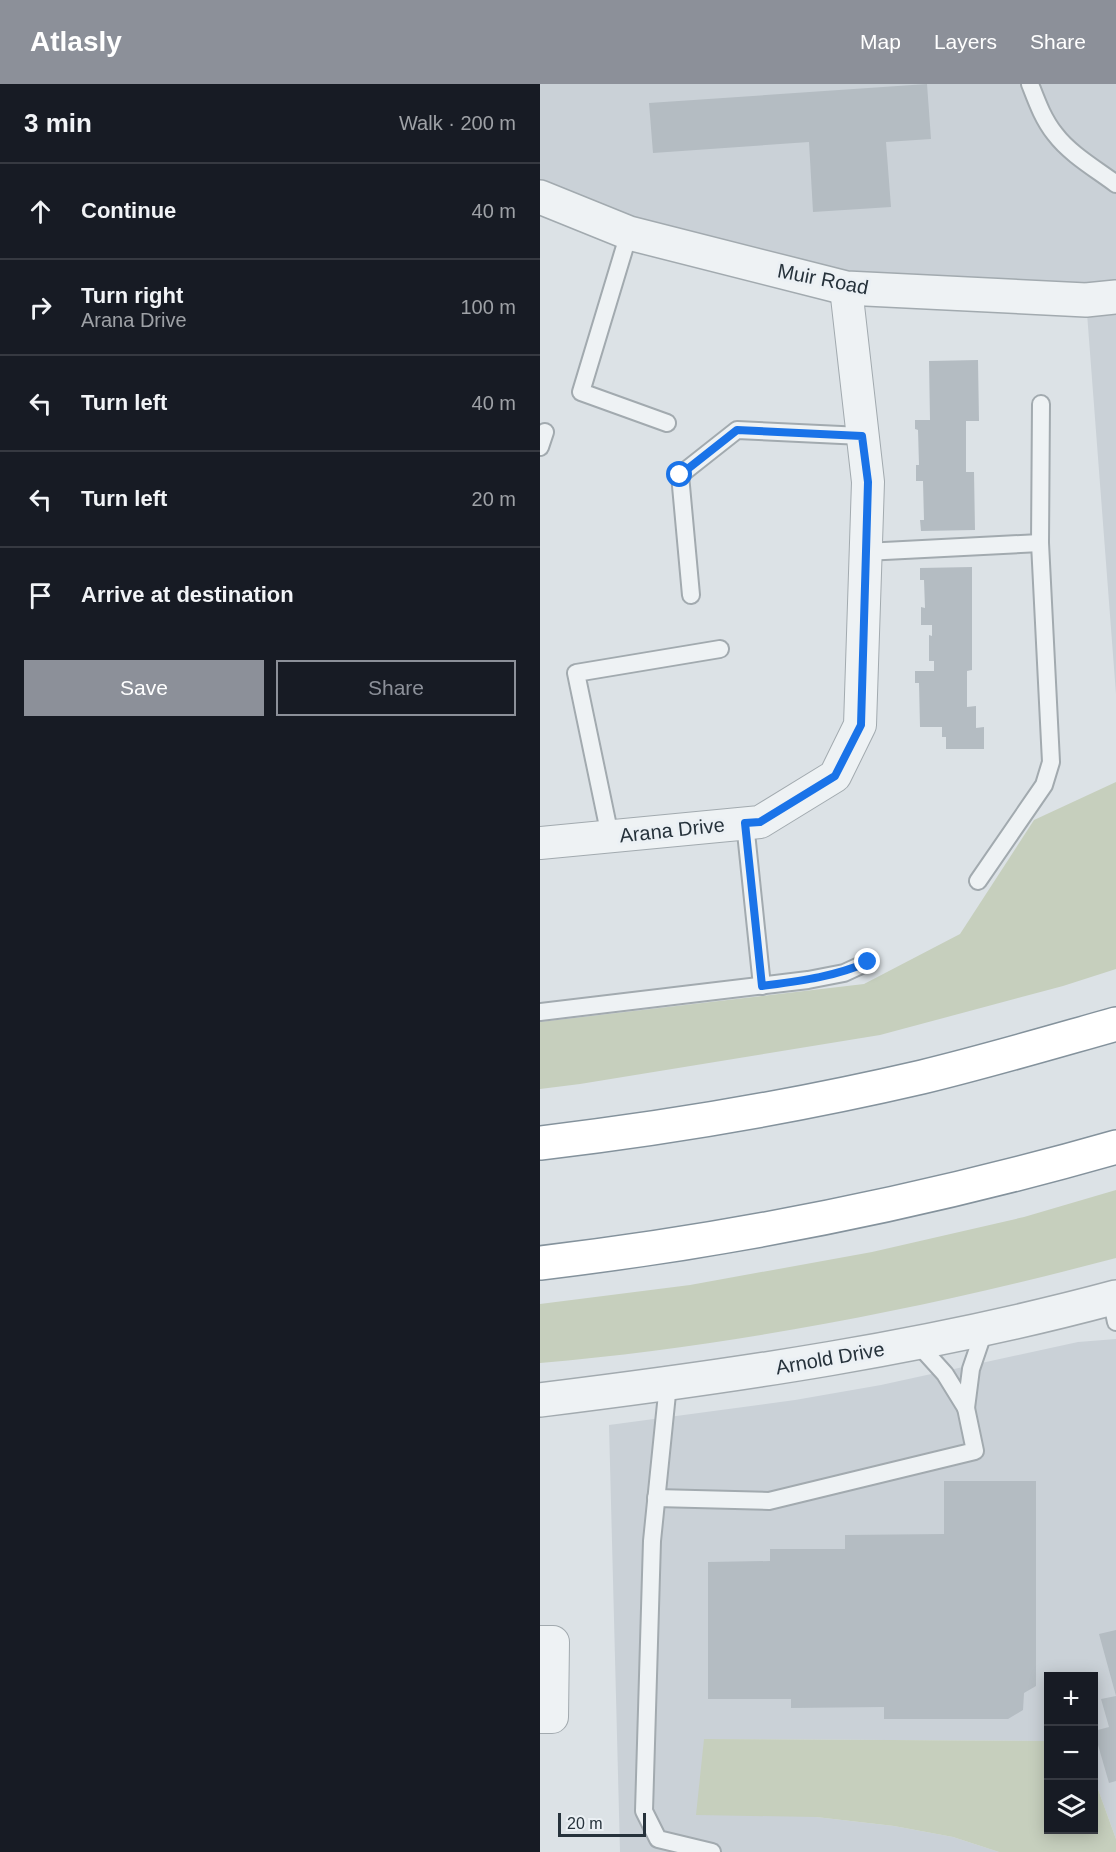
<!DOCTYPE html>
<html lang="en">
<head>
<meta charset="utf-8">
<style>
	body { margin:0; font-family:Arial,sans-serif; background:#20242c; color:#f1f3f6 }
	.controls { position:absolute; right:18px; bottom:18px; display:grid; overflow:hidden; border-radius:0px; box-shadow:0 3px 15px #0003 }
	.controls button { width:54px; height:54px; display:grid; place-items:center; padding:0; border:0; border-bottom:2px solid #363941; background:#171b24; color:#f1f3f6; font:30px sans-serif }
	.scale { position:absolute; left:18px; bottom:15px; width:88px; box-sizing:border-box; padding-left:6px; border:3px solid #26323b; border-top:0; font-size:16px; line-height:21px; white-space:nowrap; color:#26323b; -webkit-text-stroke:4px #ebf0f4; paint-order:stroke }
	.stop { position:absolute; width:18px; height:18px; margin:-14px; border:4px solid #1a73e8; border-radius:50%; background:#fff }
	.stop.end { background:#1a73e8; border-color:#fff; box-shadow:0 2px 6px #0008 }
	.list { margin:0; padding:0; list-style:none }
	h2 { display:flex; justify-content:space-between; align-items:center; height:78px; margin:0; padding:0 24px; font-size:26px }
	h2 small { font-size:20px; font-weight:400; color:#9ea1a6 }
	.list li { display:grid; grid-template-columns:39px 1fr auto; gap:18px; align-items:center; box-sizing:border-box; height:96px; padding:0 24px; border-top:2px solid #363941 }
	.list b { display:block; font-size:22px; white-space:nowrap }
	.list p { margin:0; font-size:20px; white-space:nowrap; color:#9ea1a6 }
	.list em { font-size:20px; font-style:normal; color:#9ea1a6 }
	.actions { display:flex; gap:12px; padding:18px 24px }
	.actions a { flex:1; padding:14px 0; border:2px solid #8c9099; border-radius:0px; text-align:center; font-size:21px; color:#8c9099 }
	.actions .main { background:#8c9099; color:#fff }
	.icon { flex:none; width:33px; height:33px; fill:none; stroke:currentColor; stroke-width:2; stroke-linecap:round; stroke-linejoin:round }
	.map { position:relative; flex:none; width:576px; height:1768px; overflow:hidden }
	header { display:flex; align-items:center; gap:36px; box-sizing:border-box; height:84px; padding:0 30px; background:#8c9099; color:#fff }
	header strong { font-size:28px }
	nav { display:flex; gap:33px; margin-inline-start:auto; font-size:21px }
	main { display:flex }
	aside { flex:1; background:#171b24 }
	.map>svg:first-child { display:block }
	.built { fill:#cad1d7 }
	.green { fill:#c6cfbd }
	.building { fill:#b4bcc2 }
	.lines { fill:none; stroke-linecap:round; stroke-linejoin:round }
	.service-casing { stroke:#a2aaaf; stroke-width:20 }
	.minor-casing { stroke:#a2aaaf; stroke-width:34 }
	.tertiary-casing { stroke:#a2aaaf; stroke-width:36 }
	.motorway-casing { stroke:#84929c; stroke-width:36 }
	.service { stroke:#eef2f4; stroke-width:16 }
	.minor { stroke:#eef2f4; stroke-width:32 }
	.tertiary { stroke:#eef2f4; stroke-width:33 }
	.motorway { stroke:#fff; stroke-width:33 }
	.route { stroke:#1a73e8; stroke-width:8 }
	.labels { text-anchor:middle; dominant-baseline:central; stroke-width:6; stroke-linejoin:round; paint-order:stroke }
	.street-label { font-size:20px; fill:#26323b; stroke:#ebf0f4 }
</style>
</head>
<body>
<header>
<strong>Atlasly</strong>
<nav><a>Map</a><a>Layers</a><a>Share</a></nav>
</header>
<main>
<aside>
<h2>3 min<small>Walk · 200 m</small></h2>
<ul class="list">
<li><svg class="icon" aria-label="ahead" viewBox="0 0 24 24"><path d="M12 20V5M6 11l6-6 6 6"/></svg><div><b>Continue</b></div><em>40 m</em></li>
<li><svg class="icon" aria-label="right" viewBox="0 0 24 24"><path d="M7 20v-9h11M14 6l5 5-5 5"/></svg><div><b>Turn right</b><p>Arana Drive</p></div><em>100 m</em></li>
<li><svg class="icon" aria-label="left" viewBox="0 0 24 24"><path d="M17 20v-9H6M10 6l-5 5 5 5"/></svg><div><b>Turn left</b></div><em>40 m</em></li>
<li><svg class="icon" aria-label="left" viewBox="0 0 24 24"><path d="M17 20v-9H6M10 6l-5 5 5 5"/></svg><div><b>Turn left</b></div><em>20 m</em></li>
<li><svg class="icon" aria-label="arrive" viewBox="0 0 24 24"><path d="M6 21V4h12l-3 4 3 4H6"/></svg><div><b>Arrive at destination</b></div></li>
</ul>
<div class="actions"><a class="main">Save</a><a>Share</a></div>
</aside>
<div class="map">
<svg width="576" height="1768" viewBox="0 0 576 1768">
	<rect width="100%" height="100%" fill="#dce2e6"/>
	<g class="built">
		<polygon points="0,0 576,0 576,610 546,216 306,204 0,113"/>
		<polygon points="576,1255 576,1755 554,1694 554,1592 508,1592 508,1657 164,1655 276,1733 354,1742 413,1753 459,1768 80,1768 69,1341 255,1316 341,1301 538,1258"/>
	</g>
	<g class="green">
		<polygon points="576,698 576,885 523,902 340,951 40,1000 0,1005 0,938 324,900 420,850 494,736"/>
		<path d="M576,1106V1174C387,1224 194,1262 0,1279V1220L150,1201L332,1168L484,1133Z"/>
		<polygon points="164,1655 508,1657 508,1746 554,1746 554,1694 576,1755 576,1768 459,1768 413,1753 354,1742 276,1733 156,1731"/>
	</g>
	<g class="building">
		<polygon points="387,0 391,55 346,58 351,123 273,128 269,58 113,69 109,19"/>
		<polygon points="438,276 439,337 426,337 426,388 434,388 435,446 381,447 380,436 384,436 383,397 376,397 376,381 379,381 378,346 375,345 375,336 390,336 389,277"/>
		<polygon points="432,483 432,586 427,587 427,623 436,622 436,644 444,643 444,665 406,665 406,653 402,653 402,643 380,643 379,599 375,599 375,587 394,587 394,577 389,577 389,551 392,552 392,541 381,541 381,523 385,524 384,496 380,496 380,484"/>
		<polygon points="404,1397 496,1397 496,1602 484,1609 483,1626 468,1635 344,1635 344,1623 251,1624 251,1615 168,1615 168,1478 230,1477 230,1465 305,1465 305,1451 404,1450"/>
		<polygon points="576,1546 576,1697 569,1699 554,1647 569,1643 561,1615 576,1612 559,1550"/>
	</g>
	<g class="lines">
		<defs>
			<g id="service">
				<path d="M490,0C497,18 503,35 515,50C530,70 556,85 576,100"/>
				<polyline points="89,149 41,308 127,339"/>
				<polyline points="0,363 5,348"/>
				<polyline points="325,468 500,459"/>
				<polyline points="151,511 140,391 197,346 322,352"/>
				<polyline points="205,739 222,902"/>
				<polyline points="70,752 36,589 180,565"/>
				<polyline points="438,797 504,701 511,678 500,459 501,320"/>
				<polyline points="0,928 268,896 304,889 328,878"/>
				<polyline points="571,1214 576,1238"/>
				<polyline points="377,1259 405,1290 426,1324 431,1285 445,1244"/>
				<polyline points="128,1300 112,1457 104,1727 118,1755 172,1768"/>
				<polyline points="116,1414 229,1417 435,1367 426,1324"/>
			</g>
			<g id="minor">
				<polyline points="0,759 220,738 295,692 320,641 328,398 306,204"/>
				<polyline points="0,1558 13,1558 12,1633 0,1633"/>
			</g>
			<g id="tertiary">
				<polyline points="0,113 89,149 306,204 546,216 576,213"/>
				<path d="M0,1316C194,1292 387,1264 576,1213"/>
			</g>
			<g id="motorway">
				<path d="M0,1059C128,1044 257,1022 382,993C448,977 512,958 576,940"/>
				<path d="M0,1179C195,1156 387,1117 576,1063"/>
			</g>
		</defs>
		<use href="#service" class="service-casing"/>
		<use href="#minor" class="minor-casing"/>
		<use href="#tertiary" class="tertiary-casing"/>
		<use href="#motorway" class="motorway-casing"/>
		<use href="#service" class="service"/>
		<use href="#minor" class="minor"/>
		<use href="#tertiary" class="tertiary"/>
		<use href="#motorway" class="motorway"/>
	</g>
	<g class="lines">
		<path class="route" d="M140,391L197,346L322,352L328,398L321,641L295,692L220,738L205,739L222,902C259,897 294,893 328,878"/>
	</g>
	<g class="labels">
		<g class="street-label">
			<text transform="translate(283 195) rotate(11)">Muir Road</text>
			<text transform="translate(132 746) rotate(-6)">Arana Drive</text>
			<text transform="translate(290 1274) rotate(-10)">Arnold Drive</text>
		</g>
	</g>
</svg>
<div class="controls">
<button>+</button>
<button>−</button>
<button><svg class="icon" aria-label="layers" viewBox="0 0 24 24"><path d="M12 4l9 5-9 5-9-5zM3 14l9 5 9-5"/></svg></button>
</div>
<div class="scale">20 m</div>
<div class="stop" style="left:140px;top:391px"></div>
<div class="stop end" style="left:328px;top:878px"></div>
</div>
</main>
</body>
</html>
